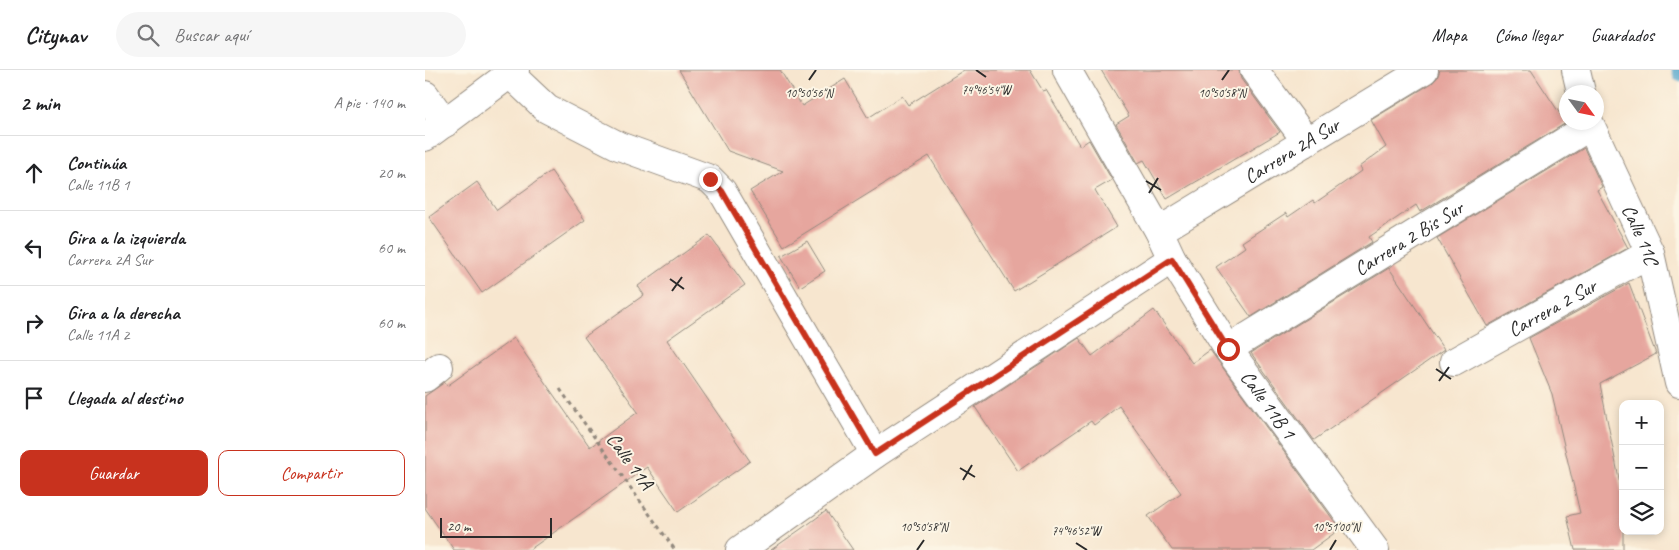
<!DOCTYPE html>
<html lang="es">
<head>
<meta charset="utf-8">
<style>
	body { margin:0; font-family:Caveat,sans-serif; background:#f6f6f6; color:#202124 }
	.controls { position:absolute; right:15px; bottom:15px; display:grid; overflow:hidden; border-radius:10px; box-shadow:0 2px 8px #0003 }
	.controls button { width:45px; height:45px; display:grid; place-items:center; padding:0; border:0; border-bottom:1px solid #e0e0e0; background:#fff; color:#202124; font:25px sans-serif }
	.compass { position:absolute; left:1134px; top:15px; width:45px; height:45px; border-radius:50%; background:#fff; box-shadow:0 2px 8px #0003; rotate:123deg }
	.scale { position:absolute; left:15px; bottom:12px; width:112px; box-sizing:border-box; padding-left:5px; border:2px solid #2b2b2b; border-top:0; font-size:14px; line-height:18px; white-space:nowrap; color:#2b2b2b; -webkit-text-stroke:4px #fcf5e5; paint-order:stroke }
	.stop { position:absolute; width:15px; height:15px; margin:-11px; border:4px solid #c8321e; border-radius:50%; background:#fff }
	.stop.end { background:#c8321e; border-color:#fff; box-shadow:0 1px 5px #0008 }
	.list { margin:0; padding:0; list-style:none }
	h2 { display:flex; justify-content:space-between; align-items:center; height:65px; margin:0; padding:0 20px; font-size:21px }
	h2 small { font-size:16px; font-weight:400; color:#757577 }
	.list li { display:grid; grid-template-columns:32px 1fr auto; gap:15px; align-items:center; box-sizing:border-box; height:75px; padding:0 20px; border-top:1px solid #e0e0e0 }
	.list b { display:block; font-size:19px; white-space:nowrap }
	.list p { margin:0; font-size:16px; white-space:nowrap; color:#757577 }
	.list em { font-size:16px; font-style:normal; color:#757577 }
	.actions { display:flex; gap:10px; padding:15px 20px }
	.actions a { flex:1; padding:11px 0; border:1px solid #c8321e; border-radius:10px; text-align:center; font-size:18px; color:#c8321e }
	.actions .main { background:#c8321e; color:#fff }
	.icon { flex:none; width:28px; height:28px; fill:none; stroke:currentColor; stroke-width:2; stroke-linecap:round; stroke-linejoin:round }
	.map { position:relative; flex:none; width:1254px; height:480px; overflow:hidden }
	header { display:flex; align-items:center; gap:30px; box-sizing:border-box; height:70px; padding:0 25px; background:#fff; border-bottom:1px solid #e0e0e0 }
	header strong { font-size:24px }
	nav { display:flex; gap:28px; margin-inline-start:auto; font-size:18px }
	.search { width:350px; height:45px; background:#f6f6f6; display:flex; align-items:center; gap:12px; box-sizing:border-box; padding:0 18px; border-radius:28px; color:#757577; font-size:19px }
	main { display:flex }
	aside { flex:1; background:#fff }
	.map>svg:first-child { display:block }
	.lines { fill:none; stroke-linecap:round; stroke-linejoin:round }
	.stream { stroke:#52a5cd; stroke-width:11 }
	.building { fill:#e6a69e }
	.minor-casing { stroke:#91887d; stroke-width:30 }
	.path { stroke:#91887d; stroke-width:3; stroke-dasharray:4 4; stroke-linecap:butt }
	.minor { stroke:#fff; stroke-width:28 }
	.route { stroke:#c8321e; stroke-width:6 }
	.ticks { fill:none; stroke:#2b2b2b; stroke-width:2 }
	.labels { text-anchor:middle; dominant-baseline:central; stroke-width:4; stroke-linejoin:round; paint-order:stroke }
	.street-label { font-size:20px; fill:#2b2b2b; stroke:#fcf5e5 }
	.ticks-label { font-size:12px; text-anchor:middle; fill:#2b2b2b; stroke:#fcf5e5; stroke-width:4; stroke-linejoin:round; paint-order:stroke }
</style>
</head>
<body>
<header>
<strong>Citynav</strong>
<div class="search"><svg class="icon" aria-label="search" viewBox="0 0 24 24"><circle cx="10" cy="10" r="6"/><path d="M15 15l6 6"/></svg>Buscar aquí</div>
<nav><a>Mapa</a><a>Cómo llegar</a><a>Guardados</a></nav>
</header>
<main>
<aside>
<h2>2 min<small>A pie · 140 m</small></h2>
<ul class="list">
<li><svg class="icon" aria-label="ahead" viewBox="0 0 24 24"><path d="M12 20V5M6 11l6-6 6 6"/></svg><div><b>Continúa</b><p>Calle 11B 1</p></div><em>20 m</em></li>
<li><svg class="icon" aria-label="left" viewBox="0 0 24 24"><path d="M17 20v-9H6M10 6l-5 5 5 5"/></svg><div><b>Gira a la izquierda</b><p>Carrera 2A Sur</p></div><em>60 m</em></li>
<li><svg class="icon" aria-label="right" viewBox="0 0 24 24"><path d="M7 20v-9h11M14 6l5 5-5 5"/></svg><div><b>Gira a la derecha</b><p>Calle 11A 2</p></div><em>60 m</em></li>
<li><svg class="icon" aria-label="arrive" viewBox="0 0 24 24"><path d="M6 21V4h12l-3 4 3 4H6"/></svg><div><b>Llegada al destino</b></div></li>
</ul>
<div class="actions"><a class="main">Guardar</a><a>Compartir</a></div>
</aside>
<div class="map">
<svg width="1254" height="480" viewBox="0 0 1254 480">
	<rect width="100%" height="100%" fill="#fcf5e5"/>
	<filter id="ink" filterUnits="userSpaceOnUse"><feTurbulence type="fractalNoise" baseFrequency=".02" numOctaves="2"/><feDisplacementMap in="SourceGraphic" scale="10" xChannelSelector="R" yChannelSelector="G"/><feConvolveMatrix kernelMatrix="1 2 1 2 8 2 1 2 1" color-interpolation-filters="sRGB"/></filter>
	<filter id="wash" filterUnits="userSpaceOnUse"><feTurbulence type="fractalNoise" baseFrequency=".0096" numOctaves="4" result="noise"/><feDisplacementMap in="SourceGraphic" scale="20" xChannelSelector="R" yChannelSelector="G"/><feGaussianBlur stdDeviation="1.12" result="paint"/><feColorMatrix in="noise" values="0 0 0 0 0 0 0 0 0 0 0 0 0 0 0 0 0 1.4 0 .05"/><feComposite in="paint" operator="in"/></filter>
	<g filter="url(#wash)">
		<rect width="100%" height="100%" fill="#f7e6cf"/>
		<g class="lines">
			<polyline class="stream" points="1252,0 1254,6"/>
		</g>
		<g id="blocks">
			<g class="building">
				<polygon points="254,0 355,0 377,36 420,9 443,48 477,26 483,35 539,0 605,0 618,21 621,20 655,76 664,70 687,110 670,120 692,157 589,221 504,86 359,176 325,121 358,101 303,81"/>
				<polygon points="676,0 814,0 816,9 855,62 742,129 719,90 713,93 691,54 704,46"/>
				<polygon points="1015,0 1106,0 1141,53 995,142 991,135 944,167 947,172 826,247 791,197 820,177 817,172 861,143 863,147 888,130 890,133 936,101 934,97 961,77 946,50 1007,13 1012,8"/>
				<polygon points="1159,78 1177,117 1172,120 1203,178 1062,256 1012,168"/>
				<polygon points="126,101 160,150 57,223 4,147 52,112 72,140"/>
				<polygon points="284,165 320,215 242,270 325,391 253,442 222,397 104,480 29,480 0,438 0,326 20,312 22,316 89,268 165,377 213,342 159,267 219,225 213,216"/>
				<polygon points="382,171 400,201 375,217 356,186"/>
				<polygon points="964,198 1019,280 889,370 826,283"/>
				<polygon points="1204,213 1231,284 1175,314 1198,429 1198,480 1150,480 1142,446 1155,443 1127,324 1104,268"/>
				<polygon points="729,240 767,293 785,280 915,459 886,480 747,480 723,446 756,423 694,336 669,355 666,351 593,401 550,337 654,268 667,286"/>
				<polygon points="401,441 428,480 346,480 386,452"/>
			</g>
		</g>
	</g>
	<g filter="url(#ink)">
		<use href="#blocks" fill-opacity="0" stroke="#91887d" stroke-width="1"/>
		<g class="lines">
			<defs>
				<g id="minor">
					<path id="s1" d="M642,0L734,161L747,189L803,279L950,480"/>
					<polyline points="829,0 882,72"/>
					<polyline points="1151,0 1156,22"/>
					<polyline points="85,4 122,39 194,76 285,109 297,121 450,384"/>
					<polyline points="0,25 20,53"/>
					<path id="s2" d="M1164,52L1225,183L1254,313"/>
					<polyline points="0,67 90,0"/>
					<path id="s3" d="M734,161L999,0"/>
					<path id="s4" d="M803,279L1165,56"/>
					<path id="s5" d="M1029,292L1225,183"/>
					<polyline points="0,308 14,297"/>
					<polyline points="315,480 450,384 747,189"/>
				</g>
			</defs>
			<use href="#minor" class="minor-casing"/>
			<polyline class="path" points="135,319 250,480"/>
			<use href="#minor" class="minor"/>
		</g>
	</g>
	<g class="lines" filter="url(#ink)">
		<polyline class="route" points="285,109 297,121 450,384 747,189 803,279"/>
	</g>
	<path class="ticks" d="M551,0L561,7M384,10L391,0M797,10L804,0M721,111L736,120M724,123L733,108M245,209L259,219M247,221L257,207M1011,299L1026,309M1014,311L1024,297M535,398L550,407M538,410L547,395M651,473L662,480M492,480L499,470M905,480L911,470"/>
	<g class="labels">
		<g class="street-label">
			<text stroke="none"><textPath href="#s3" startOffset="155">Carrera 2A Sur</textPath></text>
			<text stroke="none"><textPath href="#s2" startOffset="124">Calle 11C</textPath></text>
			<text stroke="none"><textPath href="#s4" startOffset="212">Carrera 2 Bis Sur</textPath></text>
			<text stroke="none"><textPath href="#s5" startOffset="112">Carrera 2 Sur</textPath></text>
			<text stroke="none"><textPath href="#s1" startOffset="391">Calle 11B 1</textPath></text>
			<text transform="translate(205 391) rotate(54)">Calle 11A</text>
		</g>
	</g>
	<g class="ticks-label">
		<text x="561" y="24">74°46'54"W</text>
		<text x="384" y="27">10°50'56"N</text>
		<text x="797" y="27">10°50'58"N</text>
		<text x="499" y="461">10°50'58"N</text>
		<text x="911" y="461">10°51'00"N</text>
		<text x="651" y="465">74°46'52"W</text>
	</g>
</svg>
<div class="controls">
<button>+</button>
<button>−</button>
<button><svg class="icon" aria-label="layers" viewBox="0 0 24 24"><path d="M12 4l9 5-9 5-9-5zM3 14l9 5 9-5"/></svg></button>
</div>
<svg class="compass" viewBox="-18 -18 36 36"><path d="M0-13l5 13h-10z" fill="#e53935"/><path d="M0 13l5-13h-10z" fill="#757577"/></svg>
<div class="scale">20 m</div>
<div class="stop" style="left:803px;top:279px"></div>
<div class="stop end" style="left:285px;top:109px"></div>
</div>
</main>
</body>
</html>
